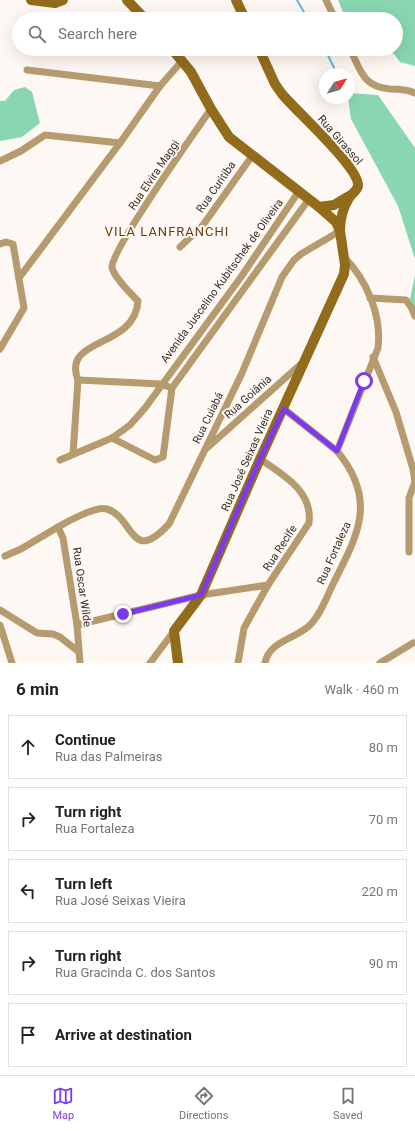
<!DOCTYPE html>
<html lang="en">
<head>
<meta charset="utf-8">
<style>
	body { margin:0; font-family:Roboto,sans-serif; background:#f6f6f6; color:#222 }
	.compass { position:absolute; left:319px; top:68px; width:36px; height:36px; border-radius:50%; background:#fff; box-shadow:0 4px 16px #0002; rotate:53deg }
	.stop { position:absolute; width:12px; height:12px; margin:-9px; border:3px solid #7c3aed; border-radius:50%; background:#fff }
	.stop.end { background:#7c3aed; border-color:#fff; box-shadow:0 1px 4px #0008 }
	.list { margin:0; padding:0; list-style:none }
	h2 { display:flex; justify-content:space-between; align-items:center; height:52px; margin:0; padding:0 16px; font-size:17px }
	h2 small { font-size:13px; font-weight:400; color:#767676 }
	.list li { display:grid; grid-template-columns:26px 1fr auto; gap:12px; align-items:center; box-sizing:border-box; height:64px; margin:0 8px 8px; padding:0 8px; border:1px solid #e0e0e0; border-radius:0px }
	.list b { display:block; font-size:15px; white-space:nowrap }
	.list p { margin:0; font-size:13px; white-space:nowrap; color:#767676 }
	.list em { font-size:13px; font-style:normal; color:#767676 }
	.icon { flex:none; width:22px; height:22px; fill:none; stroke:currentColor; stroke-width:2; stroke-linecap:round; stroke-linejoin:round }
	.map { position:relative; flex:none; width:415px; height:663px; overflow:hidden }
	.search { position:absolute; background:#fff; box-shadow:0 4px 16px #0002; left:12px; right:12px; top:12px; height:44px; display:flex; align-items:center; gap:10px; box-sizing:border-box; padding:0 14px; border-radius:22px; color:#767676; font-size:15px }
	.sheet { height:412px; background:#fff }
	nav { display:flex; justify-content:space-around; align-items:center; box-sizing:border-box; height:56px; border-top:1px solid #e0e0e0; background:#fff; font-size:11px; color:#767676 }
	nav a { display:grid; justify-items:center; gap:2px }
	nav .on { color:#7c3aed }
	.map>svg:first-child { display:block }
	.forest { fill:#88d7b2 }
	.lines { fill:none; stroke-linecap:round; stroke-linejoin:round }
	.stream { stroke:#6ab8dd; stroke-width:2 }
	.street { stroke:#b59b6d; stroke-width:7 }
	.secondary { stroke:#936c1b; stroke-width:10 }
	.route { stroke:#7c3aed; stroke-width:5 }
	.labels { text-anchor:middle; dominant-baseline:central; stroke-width:4; stroke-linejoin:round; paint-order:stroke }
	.street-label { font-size:11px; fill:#362d26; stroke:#fdf8f4 }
	.quarter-label { font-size:13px; letter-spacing:1px; fill:#653f0f; stroke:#fdf8f4 }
</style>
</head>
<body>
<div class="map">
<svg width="415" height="663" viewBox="0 0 415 663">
	<rect width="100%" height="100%" fill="#fdf8f4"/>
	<g class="forest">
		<polygon points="338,0 415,0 415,66 400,62 390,49 396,49 396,19 346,19"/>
		<polygon points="25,87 32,92 40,123 22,137 0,141 0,101 5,101 14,90"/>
		<polygon points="349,93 378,95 415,148 415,259 398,206 351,119 348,98"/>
		<polygon points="415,275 415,309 410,299"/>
	</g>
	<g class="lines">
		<g class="stream">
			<polyline points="297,0 308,19"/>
			<polyline points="325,49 337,74"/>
		</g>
		<g class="street">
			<polyline points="326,0 335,19"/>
			<path d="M350,49C361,71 363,87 390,89C398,89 407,89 415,93"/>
			<polyline points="27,70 160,86"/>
			<polyline points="0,161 21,151 45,135 120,143"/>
			<polyline points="0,244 6,242 13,244 24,308 0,349"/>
			<polyline points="180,247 203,225 252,156"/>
			<polyline points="19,278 120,143 160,86 182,61"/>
			<polyline points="370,298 406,300 411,307 415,316"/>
			<polyline points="373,357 396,412 413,469 415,482 409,498 409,552"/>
			<polyline points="78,380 161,384 172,388"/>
			<polyline points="112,438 155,460 163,457 172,388 309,199"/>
			<polyline points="207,448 302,363"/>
			<path d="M337,451L378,348C382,316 367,280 344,257"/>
			<path d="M73,454L78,380C61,337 135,349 138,301C131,294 113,276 112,267C112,249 195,132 211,109"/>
			<polyline points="60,460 112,438 130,425 145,408 241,277 299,191"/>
			<polyline points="5,556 21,549 58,527"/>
			<polyline points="0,610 37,633 53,634 60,637 79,652"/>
			<polyline points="0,625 12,663"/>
			<polyline points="77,625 201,595 268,585"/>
			<path d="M80,663L77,625L63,538L58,527C68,521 96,506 107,509C134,517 130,566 169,524L242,373L282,277L294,260L301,254L340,231"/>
			<polyline points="150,663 174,631"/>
			<path d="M238,663L244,628L268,585L309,523C313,491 283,475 260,459"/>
			<path d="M265,663C269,641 296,639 310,625C321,614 327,596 334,582C359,533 377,499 337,451L284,409"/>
			<polyline points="380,663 413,643"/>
		</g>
		<g class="secondary">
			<polyline points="31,0 55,3 63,0"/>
			<polyline points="127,0 145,19"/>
			<polyline points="236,0 245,19"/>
			<polyline points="172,49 191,72 211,109 229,137 319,207 336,222 340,231 345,265 344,274 260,459 201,595 174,631 178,663"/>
			<path d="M259,49L275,84L282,94C295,110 360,168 358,186C357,191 351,194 349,198C343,208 340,219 340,231"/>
			<polyline points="319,207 334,205 349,196"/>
		</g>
	</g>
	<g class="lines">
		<polyline class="route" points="123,614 201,595 260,459 284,409 337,451 364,381"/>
	</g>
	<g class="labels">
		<g class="street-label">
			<text transform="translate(340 140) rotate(49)">Rua Girassol</text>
			<text transform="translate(154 175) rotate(-56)">Rua Elvira Maggi</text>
			<text transform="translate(216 187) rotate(-55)">Rua Curitiba</text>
			<text transform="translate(222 281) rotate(-54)">Avenida Juscelino Kubitschek de Oliveira</text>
			<text transform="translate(248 397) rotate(-42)">Rua Goiânia</text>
			<text transform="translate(208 418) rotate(-64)">Rua Cuiabá</text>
			<text transform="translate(247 460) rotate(-66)">Rua José Seixas Vieira</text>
			<text transform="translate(280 548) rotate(-57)">Rua Recife</text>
			<text transform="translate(334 553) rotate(-66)">Rua Fortaleza</text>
			<text transform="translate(82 587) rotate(82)">Rua Oscar Wilde</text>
		</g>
		<g class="quarter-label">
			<text x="167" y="231">VILA LANFRANCHI</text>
		</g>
	</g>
</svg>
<svg class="compass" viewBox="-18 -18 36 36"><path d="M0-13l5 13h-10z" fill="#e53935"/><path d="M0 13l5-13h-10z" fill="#767676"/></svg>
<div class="stop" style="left:364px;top:381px"></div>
<div class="stop end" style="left:123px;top:614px"></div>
<div class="search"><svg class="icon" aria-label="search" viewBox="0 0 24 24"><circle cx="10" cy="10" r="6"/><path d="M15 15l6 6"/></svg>Search here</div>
</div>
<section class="sheet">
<h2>6 min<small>Walk · 460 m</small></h2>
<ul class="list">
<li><svg class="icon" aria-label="ahead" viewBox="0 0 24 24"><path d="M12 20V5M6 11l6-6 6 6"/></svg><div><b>Continue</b><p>Rua das Palmeiras</p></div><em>80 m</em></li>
<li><svg class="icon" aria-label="right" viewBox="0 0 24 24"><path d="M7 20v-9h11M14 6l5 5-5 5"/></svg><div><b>Turn right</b><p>Rua Fortaleza</p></div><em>70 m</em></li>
<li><svg class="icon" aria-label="left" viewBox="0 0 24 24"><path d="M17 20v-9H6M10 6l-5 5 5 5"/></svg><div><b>Turn left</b><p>Rua José Seixas Vieira</p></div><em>220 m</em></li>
<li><svg class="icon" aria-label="right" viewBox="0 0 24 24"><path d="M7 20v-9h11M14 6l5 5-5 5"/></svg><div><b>Turn right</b><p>Rua Gracinda C. dos Santos</p></div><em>90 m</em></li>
<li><svg class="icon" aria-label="arrive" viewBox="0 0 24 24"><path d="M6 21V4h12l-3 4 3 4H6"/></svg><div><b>Arrive at destination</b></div></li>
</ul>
</section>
<nav>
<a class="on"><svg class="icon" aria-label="map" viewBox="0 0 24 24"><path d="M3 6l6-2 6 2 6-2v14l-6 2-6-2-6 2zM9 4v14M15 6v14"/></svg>Map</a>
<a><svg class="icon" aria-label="directions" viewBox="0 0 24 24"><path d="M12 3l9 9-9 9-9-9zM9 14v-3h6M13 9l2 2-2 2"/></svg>Directions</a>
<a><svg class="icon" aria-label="saved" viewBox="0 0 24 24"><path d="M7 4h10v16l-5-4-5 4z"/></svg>Saved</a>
</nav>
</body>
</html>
